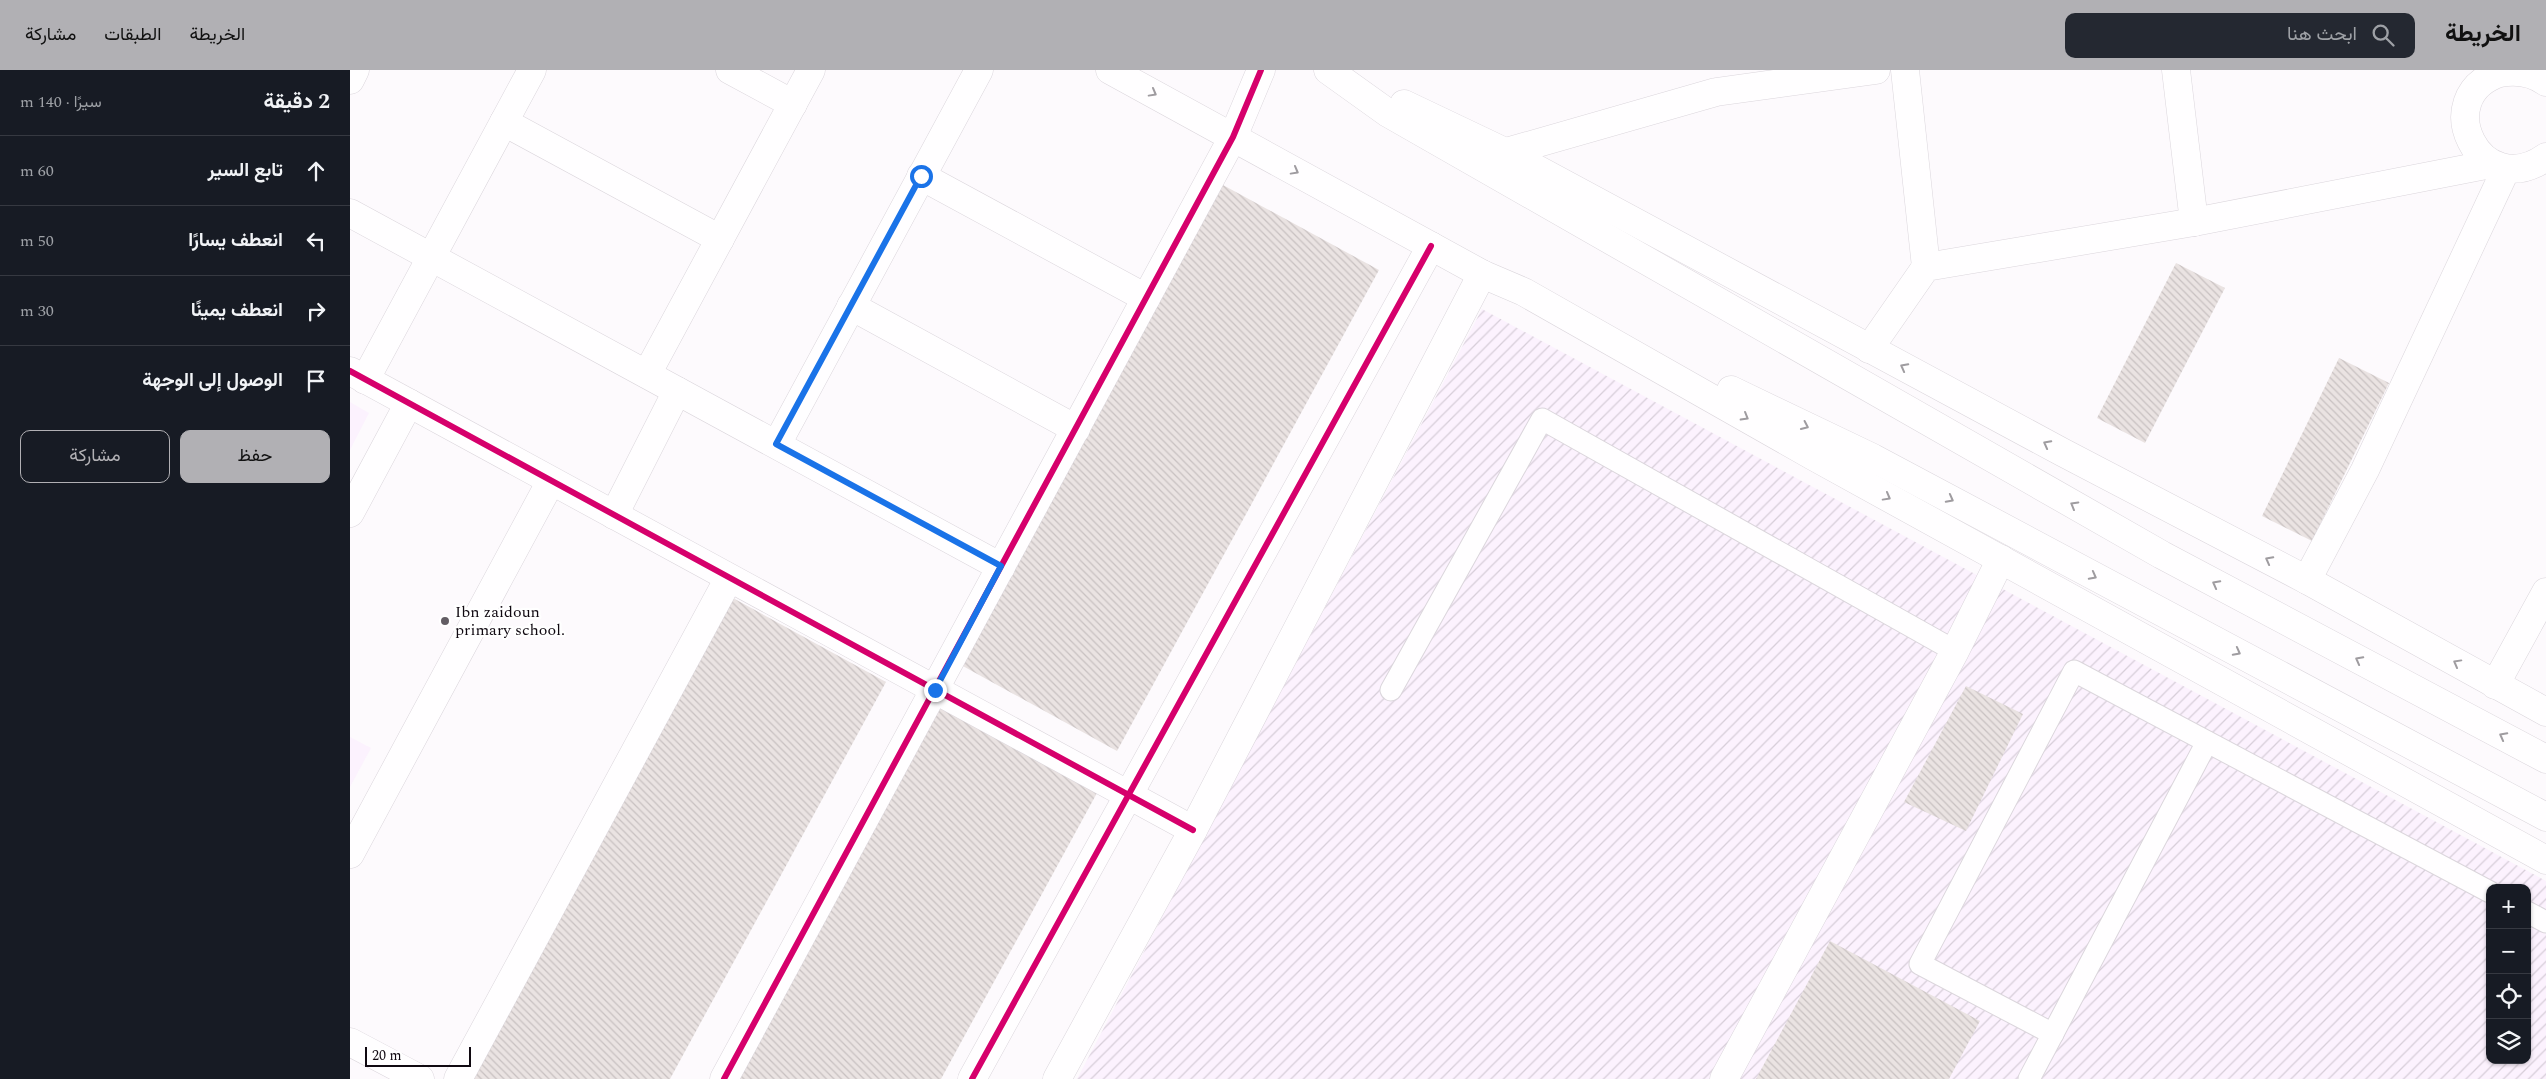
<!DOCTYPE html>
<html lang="ar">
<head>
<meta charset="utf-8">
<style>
	body { margin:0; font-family:Spectral,Vazirmatn,serif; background:#242831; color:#f1f3f6; direction:rtl }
	.controls { position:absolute; right:15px; bottom:15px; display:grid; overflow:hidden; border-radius:10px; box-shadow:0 1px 4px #0004 }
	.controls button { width:45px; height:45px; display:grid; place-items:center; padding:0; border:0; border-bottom:1px solid #363941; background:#171b24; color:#f1f3f6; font:25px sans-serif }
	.scale { position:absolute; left:15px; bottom:12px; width:106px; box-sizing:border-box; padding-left:5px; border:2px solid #100911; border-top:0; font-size:14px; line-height:18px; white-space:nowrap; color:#100911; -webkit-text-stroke:4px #fff; paint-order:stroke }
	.stop { position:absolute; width:15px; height:15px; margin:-11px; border:4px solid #1a73e8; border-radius:50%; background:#fff }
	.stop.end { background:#1a73e8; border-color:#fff; box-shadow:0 1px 5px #0008 }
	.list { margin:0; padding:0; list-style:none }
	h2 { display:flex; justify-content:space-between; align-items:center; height:65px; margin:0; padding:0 20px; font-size:21px }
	h2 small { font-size:16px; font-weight:400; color:#9ea1a6 }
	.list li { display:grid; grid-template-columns:32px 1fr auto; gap:15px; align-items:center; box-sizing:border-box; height:70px; padding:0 20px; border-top:1px solid #363941 }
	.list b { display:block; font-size:19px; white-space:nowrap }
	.list em { font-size:16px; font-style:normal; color:#9ea1a6 }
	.actions { display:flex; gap:10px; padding:15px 20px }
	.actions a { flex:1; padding:11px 0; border:1px solid #b1b0b4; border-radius:10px; text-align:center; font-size:18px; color:#b1b0b4 }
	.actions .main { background:#b1b0b4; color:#111 }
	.icon { flex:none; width:28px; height:28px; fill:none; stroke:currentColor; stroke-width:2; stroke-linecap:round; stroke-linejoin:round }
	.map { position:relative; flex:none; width:2196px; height:1009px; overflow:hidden; direction:ltr }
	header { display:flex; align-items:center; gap:30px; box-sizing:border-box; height:70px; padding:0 25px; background:#b1b0b4; color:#111 }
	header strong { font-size:24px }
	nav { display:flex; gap:28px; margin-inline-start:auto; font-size:18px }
	.search { width:350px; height:45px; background:#242831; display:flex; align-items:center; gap:12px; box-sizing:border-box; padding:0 18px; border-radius:10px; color:#9ea1a6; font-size:19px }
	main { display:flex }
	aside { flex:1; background:#171b24 }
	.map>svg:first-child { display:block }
	.built { fill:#fcf2fe }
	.industrial { fill:url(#industrial-furrows); fill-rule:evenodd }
	.building { fill:url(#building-back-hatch) }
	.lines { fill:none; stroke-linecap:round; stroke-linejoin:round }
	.lane-casing { stroke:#dbd6dc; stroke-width:23 }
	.street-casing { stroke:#dbd6dc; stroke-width:29 }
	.secondary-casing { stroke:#dbd6dc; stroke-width:29 }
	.lane { stroke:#fffeff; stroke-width:21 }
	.street { stroke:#fffeff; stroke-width:28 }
	.secondary { stroke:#fffeff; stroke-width:28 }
	.cycleway-casing { stroke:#fff; stroke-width:9 }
	.cycleway { stroke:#d6006c; stroke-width:6 }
	.oneway { stroke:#9f9ca0 }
	.route { stroke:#1a73e8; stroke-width:6 }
	.poi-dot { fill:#635d64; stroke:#fff; stroke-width:2 }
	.labels { text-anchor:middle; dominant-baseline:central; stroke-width:4.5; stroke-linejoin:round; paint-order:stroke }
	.poi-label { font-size:16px; fill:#100911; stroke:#fff; text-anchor:start }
</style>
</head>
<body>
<header>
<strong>الخريطة</strong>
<div class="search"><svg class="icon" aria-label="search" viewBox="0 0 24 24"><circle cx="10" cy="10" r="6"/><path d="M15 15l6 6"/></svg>ابحث هنا</div>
<nav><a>الخريطة</a><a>الطبقات</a><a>مشاركة</a></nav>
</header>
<main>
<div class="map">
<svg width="2196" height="1009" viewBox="0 0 2196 1009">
	<defs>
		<pattern id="industrial-furrows" width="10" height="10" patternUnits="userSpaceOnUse" patternTransform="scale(1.25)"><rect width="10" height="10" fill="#fcf2fe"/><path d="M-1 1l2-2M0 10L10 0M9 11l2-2" fill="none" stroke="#d7ced9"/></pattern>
		<pattern id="building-back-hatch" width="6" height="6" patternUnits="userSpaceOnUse" patternTransform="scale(1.25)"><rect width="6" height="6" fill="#eae3e2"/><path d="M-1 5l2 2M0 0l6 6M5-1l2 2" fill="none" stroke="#c8c1c1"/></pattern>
	</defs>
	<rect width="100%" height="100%" fill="#fdfafd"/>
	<g class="built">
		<polygon points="0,332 19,343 0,380"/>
		<polygon points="0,667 21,678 0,717"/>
	</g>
	<path class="industrial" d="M1132,239L2196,811V1009H727ZM2140,818H2177V990H2140Z"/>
	<g class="building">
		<polygon points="873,115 1029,200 767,681 611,595"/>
		<polygon points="1826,193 1875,218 1795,373 1747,348"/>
		<polygon points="1989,288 2039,313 1962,471 1912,446"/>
		<polygon points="381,527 536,612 320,1009 122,1009"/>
		<polygon points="1616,616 1673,644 1616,761 1554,732"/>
		<polygon points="591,637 747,723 591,1009 389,1009"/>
		<polygon points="1480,871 1630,951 1599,1009 1406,1009"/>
	</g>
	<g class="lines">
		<defs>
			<g id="lane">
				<polyline points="1041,620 1192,349 1605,581"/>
				<polyline points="2177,842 2196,852"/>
				<polyline points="1703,964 1570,894 1724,601 2140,822"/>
				<polyline points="1679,1009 1857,672"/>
			</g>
			<g id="street">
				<polyline points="380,0 443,34"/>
				<polyline points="1555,0 1576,197"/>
				<polyline points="1826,0 1844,152"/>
				<polyline points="0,10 5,0"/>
				<path d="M2196,12C2182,2 2167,0 2150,3C2078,26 2130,134 2196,87"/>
				<polyline points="154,52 370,169"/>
				<polyline points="1139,87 1366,22 1526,0"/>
				<polyline points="571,106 796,228"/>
				<polyline points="0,143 651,497"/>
				<polyline points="501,236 726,359"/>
				<polyline points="1519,279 1576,197 1844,152 2141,94"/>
				<polyline points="0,301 843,760"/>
				<polyline points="297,304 461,0"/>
				<polyline points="15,310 182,0"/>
				<polyline points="427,374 629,0"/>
				<polyline points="0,443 59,333"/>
				<polyline points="264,445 327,321"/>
				<polyline points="1957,510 2015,400 2156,99"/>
				<polyline points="2145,615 2196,522"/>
				<polyline points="0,784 201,411"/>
				<polyline points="0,972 70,1009"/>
				<polyline points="108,1009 379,508"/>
				<polyline points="374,1009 883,67 911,0"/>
				<polyline points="622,1009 1081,176"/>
				<polyline points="707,1009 843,760 1132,204"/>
				<polyline points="1374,1009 1605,581 1651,489"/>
			</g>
			<g id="secondary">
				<polyline points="760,0 1132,204 1174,222 1463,386 2196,790"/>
				<polyline points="978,0 1038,43 1812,485 2196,689"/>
				<polyline points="1054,34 1157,83 1712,382 1957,510 2196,642"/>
				<polyline points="1381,320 1523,388 2196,747"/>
			</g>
		</defs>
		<use href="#lane" class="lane-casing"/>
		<use href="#street" class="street-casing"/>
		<use href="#secondary" class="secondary-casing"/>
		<use href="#lane" class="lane"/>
		<use href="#street" class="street"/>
		<use href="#secondary" class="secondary"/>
		<defs>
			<g id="cycleway">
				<polyline points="0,301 843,760"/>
				<polyline points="374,1009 883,67 911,0"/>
				<polyline points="622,1009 1081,176"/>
			</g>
		</defs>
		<use href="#cycleway" class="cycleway-casing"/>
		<use href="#cycleway" class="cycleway"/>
	</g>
	<defs><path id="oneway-chevron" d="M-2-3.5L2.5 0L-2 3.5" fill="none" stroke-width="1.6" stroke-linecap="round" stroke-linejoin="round" transform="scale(1.25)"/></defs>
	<g class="oneway">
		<use href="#oneway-chevron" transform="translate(803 23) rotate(29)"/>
		<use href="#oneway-chevron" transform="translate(945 101) rotate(29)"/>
		<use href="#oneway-chevron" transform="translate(1554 297) rotate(-152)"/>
		<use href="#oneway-chevron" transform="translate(1395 347) rotate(30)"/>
		<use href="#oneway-chevron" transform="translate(1455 356) rotate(25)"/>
		<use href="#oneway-chevron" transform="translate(1697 374) rotate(-152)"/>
		<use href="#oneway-chevron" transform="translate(1537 427) rotate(29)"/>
		<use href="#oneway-chevron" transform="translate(1600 429) rotate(28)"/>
		<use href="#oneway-chevron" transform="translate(1724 435) rotate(-150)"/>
		<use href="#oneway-chevron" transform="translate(1919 490) rotate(-152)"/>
		<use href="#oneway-chevron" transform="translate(1743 506) rotate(28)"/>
		<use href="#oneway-chevron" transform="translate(1866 514) rotate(-152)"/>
		<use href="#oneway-chevron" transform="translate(1887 582) rotate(28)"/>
		<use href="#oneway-chevron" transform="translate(2009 590) rotate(-152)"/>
		<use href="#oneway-chevron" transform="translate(2107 593) rotate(-151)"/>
		<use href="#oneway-chevron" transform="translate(2153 666) rotate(-152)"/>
	</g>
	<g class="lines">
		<polyline class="route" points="571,106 426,374 651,496 585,620"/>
	</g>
	<circle class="poi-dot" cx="95" cy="551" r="5"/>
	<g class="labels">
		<g class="poi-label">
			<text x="105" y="542">Ibn zaidoun<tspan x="105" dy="18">primary school.</tspan></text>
		</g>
	</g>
</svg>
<div class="controls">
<button>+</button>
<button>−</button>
<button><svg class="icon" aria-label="locate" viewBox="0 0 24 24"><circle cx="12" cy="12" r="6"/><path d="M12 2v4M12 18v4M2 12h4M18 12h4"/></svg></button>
<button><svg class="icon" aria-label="layers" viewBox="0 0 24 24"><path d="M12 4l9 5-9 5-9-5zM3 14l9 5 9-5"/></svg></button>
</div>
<div class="scale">20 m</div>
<div class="stop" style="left:571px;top:106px"></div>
<div class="stop end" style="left:585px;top:620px"></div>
</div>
<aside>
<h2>2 دقيقة<small>سيرًا · 140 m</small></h2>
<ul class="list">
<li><svg class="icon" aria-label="ahead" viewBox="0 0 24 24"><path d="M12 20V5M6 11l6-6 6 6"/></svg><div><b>تابع السير</b></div><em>60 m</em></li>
<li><svg class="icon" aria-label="left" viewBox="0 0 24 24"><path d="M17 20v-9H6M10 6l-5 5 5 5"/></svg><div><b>انعطف يسارًا</b></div><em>50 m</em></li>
<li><svg class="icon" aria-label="right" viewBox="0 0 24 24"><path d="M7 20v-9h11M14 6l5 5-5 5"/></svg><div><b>انعطف يمينًا</b></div><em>30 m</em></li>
<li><svg class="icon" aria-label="arrive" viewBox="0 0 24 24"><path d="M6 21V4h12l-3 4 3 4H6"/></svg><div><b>الوصول إلى الوجهة</b></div></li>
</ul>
<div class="actions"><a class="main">حفظ</a><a>مشاركة</a></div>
</aside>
</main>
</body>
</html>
